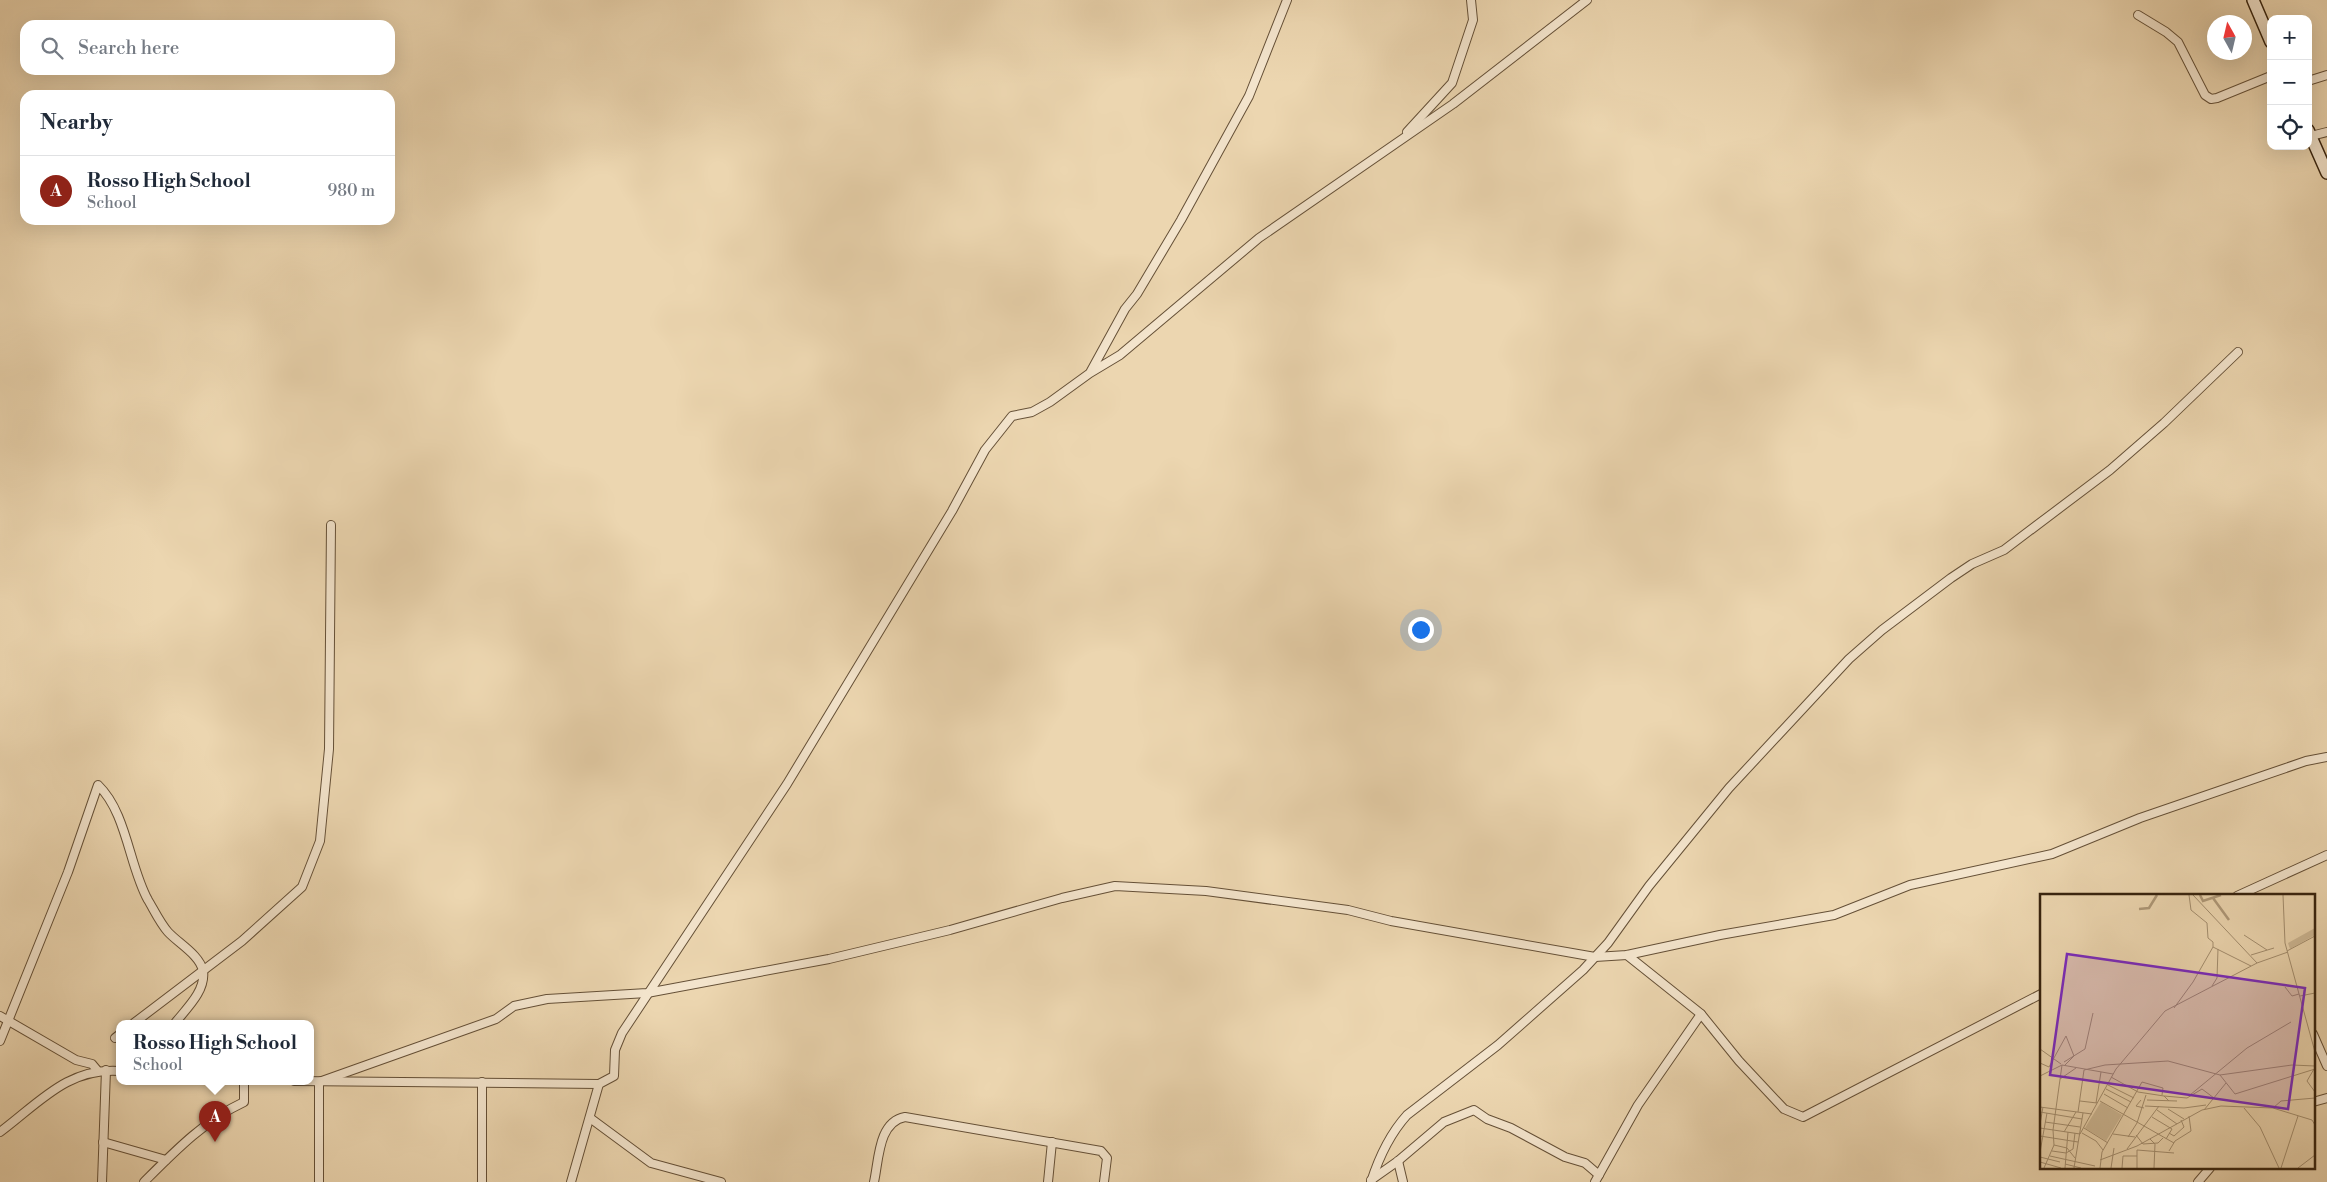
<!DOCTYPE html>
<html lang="en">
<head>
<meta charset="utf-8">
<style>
	body { margin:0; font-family:"Libre Bodoni",serif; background:#f2f2f3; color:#1f2937 }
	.controls { position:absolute; right:15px; top:15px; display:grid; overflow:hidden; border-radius:10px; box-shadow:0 5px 20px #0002 }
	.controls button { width:45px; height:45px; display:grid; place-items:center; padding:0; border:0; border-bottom:1px solid #e0e1e3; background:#fff; color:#1f2937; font:25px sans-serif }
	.compass { position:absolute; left:2207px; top:15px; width:45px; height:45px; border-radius:50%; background:#fff; box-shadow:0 5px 20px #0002; rotate:352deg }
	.you { position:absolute; left:1420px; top:629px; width:18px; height:18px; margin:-12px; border:4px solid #fff; border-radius:50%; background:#1a73e8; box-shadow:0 0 0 8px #1a73e833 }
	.badge { display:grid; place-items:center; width:32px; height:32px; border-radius:50%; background:#8f2418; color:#fff; font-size:16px; font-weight:700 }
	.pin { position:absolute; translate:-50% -41px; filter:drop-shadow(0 1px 2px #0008) }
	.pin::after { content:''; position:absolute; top:26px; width:18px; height:15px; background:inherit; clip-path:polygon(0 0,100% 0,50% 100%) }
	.popup { position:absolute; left:116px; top:1020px; width:198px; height:65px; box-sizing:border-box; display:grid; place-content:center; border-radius:10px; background:#fff; filter:drop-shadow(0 1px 4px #0005); font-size:16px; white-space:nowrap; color:#747a83 }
	.popup b { font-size:19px; color:#1f2937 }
	.popup::after { content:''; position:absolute; left:50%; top:100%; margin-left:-10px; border:10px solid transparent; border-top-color:#fff }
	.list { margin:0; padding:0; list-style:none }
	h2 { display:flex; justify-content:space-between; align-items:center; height:65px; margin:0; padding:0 20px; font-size:21px }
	h2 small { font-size:16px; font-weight:400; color:#747a83 }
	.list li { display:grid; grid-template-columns:32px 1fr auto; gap:15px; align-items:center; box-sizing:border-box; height:70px; padding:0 20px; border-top:1px solid #e0e1e3 }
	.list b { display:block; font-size:19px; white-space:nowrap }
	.list p { margin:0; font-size:16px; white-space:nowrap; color:#747a83 }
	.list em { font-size:16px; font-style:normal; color:#747a83 }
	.icon { flex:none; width:28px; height:28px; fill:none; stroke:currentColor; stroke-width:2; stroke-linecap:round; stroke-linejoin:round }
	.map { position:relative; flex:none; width:2327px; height:1182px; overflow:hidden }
	.search { position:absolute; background:#fff; box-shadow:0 5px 20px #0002; left:20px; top:20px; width:375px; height:55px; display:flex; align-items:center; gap:12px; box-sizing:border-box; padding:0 18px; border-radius:15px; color:#747a83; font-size:19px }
	.panel { position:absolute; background:#fff; box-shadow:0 5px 20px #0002; left:20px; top:90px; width:375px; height:135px; border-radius:15px }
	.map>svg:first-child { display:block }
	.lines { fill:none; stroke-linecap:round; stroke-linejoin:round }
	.street-casing { stroke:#655037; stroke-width:10 }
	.secondary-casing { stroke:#38240f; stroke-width:14 }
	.street { stroke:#f3e4cc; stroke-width:8 }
	.secondary { stroke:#f3e4cc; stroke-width:11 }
	.inset-river { fill:none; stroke:#af9979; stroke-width:2.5 }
	.inset-road { fill:none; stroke:#a48f70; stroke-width:1 }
	.view { fill:#7b2cbf; fill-opacity:0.15; stroke:#7b2cbf; stroke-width:2.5 }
	.inset-edge { fill:none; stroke:#38240f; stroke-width:2.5 }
</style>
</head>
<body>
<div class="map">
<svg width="2327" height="1182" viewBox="0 0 2327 1182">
	<rect width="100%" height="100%" fill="#ecd6b0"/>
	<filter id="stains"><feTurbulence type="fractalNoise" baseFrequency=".004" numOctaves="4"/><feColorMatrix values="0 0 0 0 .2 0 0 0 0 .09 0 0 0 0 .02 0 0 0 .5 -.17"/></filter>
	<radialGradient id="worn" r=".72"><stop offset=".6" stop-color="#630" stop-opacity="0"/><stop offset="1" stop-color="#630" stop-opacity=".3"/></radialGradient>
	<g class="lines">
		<defs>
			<g id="street">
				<polyline points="2138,15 2166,32 2178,42 2205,95 2211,99 2217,98 2271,76"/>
				<polyline points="2308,81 2327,75"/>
				<polyline points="1407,132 1452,83 1473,20 1471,0"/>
				<polyline points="2311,136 2327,132"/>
				<polyline points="1091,371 1125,309 1137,294 1181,220 1249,96 1287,0"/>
				<polyline points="2237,896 2327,855"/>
				<polyline points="1627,955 1701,1014 1739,1061 1784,1109 1803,1117 2041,994"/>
				<polyline points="0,1016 76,1060 92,1064 97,1070"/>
				<polyline points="134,1023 242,941 302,887 320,841 329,749 331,525"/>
				<polyline points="2313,1034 2327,1066"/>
				<polyline points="115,1038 120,1034"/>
				<path d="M0,1041L68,872L98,785C127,813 129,866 148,900C154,910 160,923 168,932C178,943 200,955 203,971C206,991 186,1009 175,1023"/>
				<polyline points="294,1081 599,1084"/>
				<polyline points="319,1082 496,1019 514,1006 547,999 647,993 829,959 950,930 1062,898 1115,886 1206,891 1348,910 1391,921 1595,957 1627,955 1720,935 1834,915 1910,885 2052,854 2140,818 2306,761 2327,757"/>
				<polyline points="482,1082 482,1182"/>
				<polyline points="2313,1102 2327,1098"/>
				<polyline points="590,1118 651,1163 721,1182"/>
				<path d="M0,1132C39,1103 68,1067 120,1071"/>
				<polyline points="103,1142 166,1160"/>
				<polyline points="1398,1161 1403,1182"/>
				<polyline points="1371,1180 1398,1161 1444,1122 1474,1110 1487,1119 1511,1128 1565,1157 1585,1163 1599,1175"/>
				<polyline points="102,1182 106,1070"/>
				<path d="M144,1182C174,1152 205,1120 244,1102V1081"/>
				<polyline points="319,1182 319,1082"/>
				<polyline points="571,1182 599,1084 614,1076 615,1050 622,1033 787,784 952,511 985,450 1012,416 1032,412 1050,402 1090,373 1120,355 1259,238 1453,104 1587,0"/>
				<path d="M874,1182C879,1160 878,1122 905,1117L1101,1151L1107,1158L1104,1182"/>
				<polyline points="1048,1182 1052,1142"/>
				<path d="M1371,1182C1379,1157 1389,1135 1407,1115L1498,1045L1583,970L1608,943L1649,886L1729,788L1849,659L1882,630L1951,578L1972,564L2004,550L2110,470L2164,423L2238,352"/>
				<polyline points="1595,1182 1638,1105 1701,1014"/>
				<polyline points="2198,1182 2210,1168"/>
			</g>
			<g id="secondary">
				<polyline points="2253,0 2271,42"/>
				<polyline points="2308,130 2327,173"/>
			</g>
		</defs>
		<use href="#street" class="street-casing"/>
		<use href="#secondary" class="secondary-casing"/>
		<use href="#street" class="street"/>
		<use href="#secondary" class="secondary"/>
	</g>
	<g transform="translate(2040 894)">
		<rect width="275" height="275" fill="#ecd6b0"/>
		<path d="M275,34V41L250,55L248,49ZM61,208L82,221L66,247L45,234Z" fill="#cdb895"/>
		<path class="inset-river" d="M160,1L163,7L181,1M173,4L189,26M99,15L109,14L117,1"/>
		<path class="inset-road" d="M153,1L217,69M243,1L245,49L275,158M204,41L227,56M173,53L211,72M247,57L275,42M211,61L234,54M172,92L177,84L178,55M245,93L252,102L259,100M260,102L275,99M134,114L153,88L173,53V48L168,44L167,29L151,16L149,1M0,155L21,170M24,168L45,155L53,119M0,169L9,173L26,142M25,171L34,162L26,142M274,175L267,187L275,198M44,176L65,171L128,167L180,181L252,171L275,172M180,181L195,200L275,175M0,182L22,171L73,180M71,183L98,198L124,202L129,207M20,185L36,174M68,191L94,204M66,195L91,208M64,200L88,214M150,201L207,154L251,128M124,202L147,204L162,195L174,204M101,206L96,212L104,214M107,206L137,207M40,207L57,209M60,207L134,249M56,209L61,178M105,212L144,214L166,211M0,213L52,220M204,214L220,233L239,274M233,214L272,226L275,231M128,215L144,225M117,216L137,230M164,216L186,189M0,218L42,225M38,218L44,176M112,223L132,235L126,245M5,228L40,233M0,230L3,213M0,234L40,240M44,234L68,249M24,238L36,218M42,239L56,247L63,256M129,239L134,242L144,233L141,226M40,240L76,175L125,117L217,69L248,58M73,240L95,243M96,241L103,250L118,249L123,244M0,242L38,248M88,243L97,229L106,201M110,245L115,250L114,274M14,251L27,254L35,264M87,255L119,212M97,256L134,259M12,257L26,259L33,255L35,239M129,257L135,247L151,237L149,222M0,258L7,219M10,262L55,272M0,263L20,268M60,266L97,252L162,216L181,212L233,214L241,207L275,204M0,268L21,274M25,270L41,274M4,274L14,251L13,236L22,171M25,274L28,238M34,274L43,219M60,274L62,258L102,188L123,194L122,201M71,274L74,254M82,274L83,262H97M97,274V256M241,274L258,222M258,274L275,261"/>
		<path class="view" d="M27,60L265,94L248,215L10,181Z"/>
		<rect width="275" height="275" class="inset-edge"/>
	</g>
	<rect width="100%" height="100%" filter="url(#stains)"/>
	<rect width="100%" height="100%" fill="url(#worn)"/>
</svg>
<div class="controls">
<button>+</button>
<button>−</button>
<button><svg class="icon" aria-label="locate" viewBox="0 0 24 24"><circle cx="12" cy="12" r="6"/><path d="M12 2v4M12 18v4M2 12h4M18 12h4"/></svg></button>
</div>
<svg class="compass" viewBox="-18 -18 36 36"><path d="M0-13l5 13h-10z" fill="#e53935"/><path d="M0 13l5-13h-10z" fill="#747a83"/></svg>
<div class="you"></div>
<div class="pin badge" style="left:215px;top:1142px">A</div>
<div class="popup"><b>Rosso High School</b>School</div>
<div class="search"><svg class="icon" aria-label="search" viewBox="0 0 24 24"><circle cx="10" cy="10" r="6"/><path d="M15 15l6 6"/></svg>Search here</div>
<section class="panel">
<h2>Nearby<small></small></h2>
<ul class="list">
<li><span class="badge">A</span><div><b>Rosso High School</b><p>School</p></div><em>980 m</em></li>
</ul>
</section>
</div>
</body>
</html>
